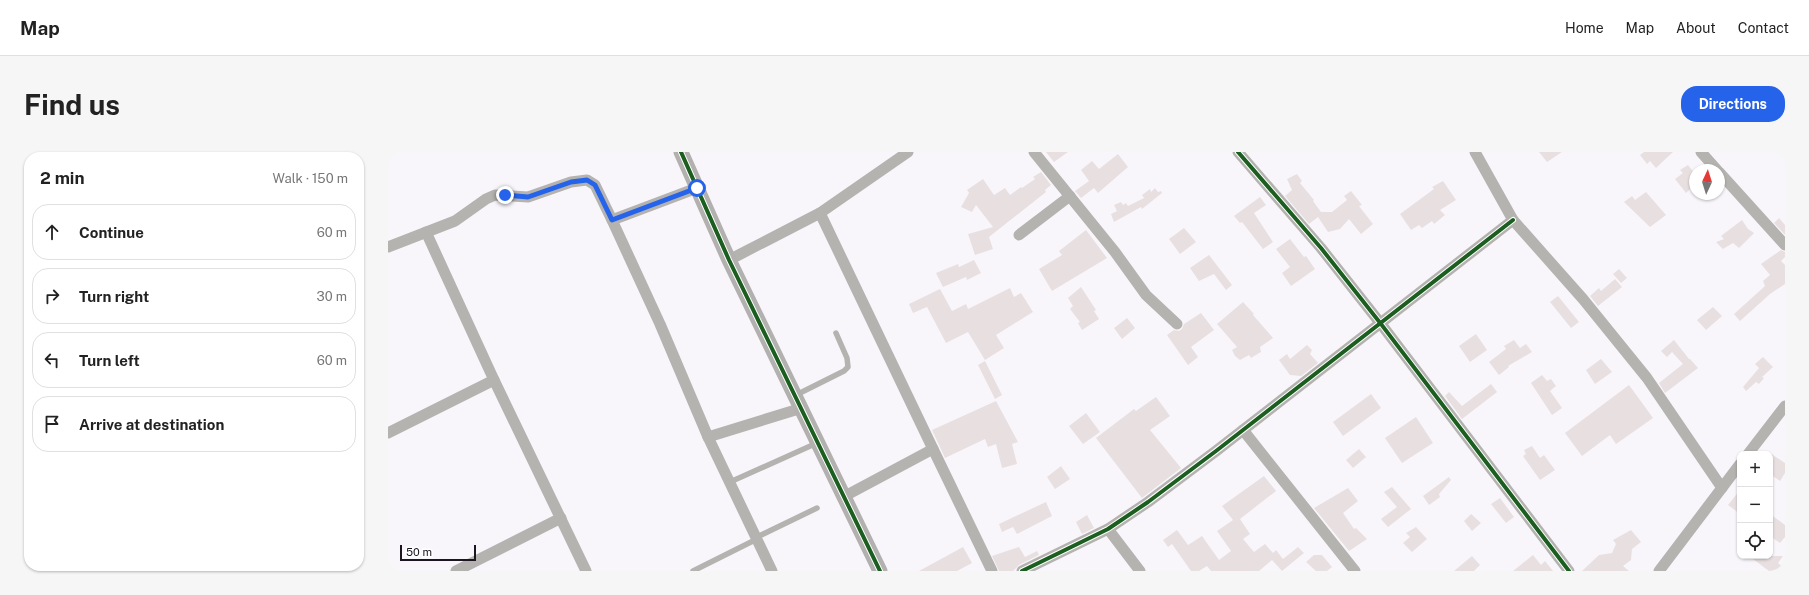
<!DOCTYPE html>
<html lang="en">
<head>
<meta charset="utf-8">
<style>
	body { margin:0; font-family:"Public Sans",sans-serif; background:#f6f6f6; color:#222 }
	.controls { position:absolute; right:12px; bottom:12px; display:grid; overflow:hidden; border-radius:8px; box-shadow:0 1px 3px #0004 }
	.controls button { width:36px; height:36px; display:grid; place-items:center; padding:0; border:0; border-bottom:1px solid #e0e0e0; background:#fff; color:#222; font:20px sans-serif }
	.compass { position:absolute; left:1301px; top:12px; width:36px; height:36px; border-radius:50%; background:#fff; box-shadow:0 1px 3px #0004; rotate:4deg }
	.scale { position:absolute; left:12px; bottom:10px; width:76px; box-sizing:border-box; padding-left:4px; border:2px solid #1c1520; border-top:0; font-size:11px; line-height:14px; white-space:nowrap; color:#1c1520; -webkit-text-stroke:3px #fff; paint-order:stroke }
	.stop { position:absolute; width:12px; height:12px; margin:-9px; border:3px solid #2563eb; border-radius:50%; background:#fff }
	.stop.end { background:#2563eb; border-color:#fff; box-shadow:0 1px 4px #0008 }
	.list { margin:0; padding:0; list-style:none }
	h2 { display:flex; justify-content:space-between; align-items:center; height:52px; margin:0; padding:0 16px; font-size:17px }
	h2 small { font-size:13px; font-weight:400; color:#767676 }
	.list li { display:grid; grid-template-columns:26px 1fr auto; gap:12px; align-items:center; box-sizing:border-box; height:56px; margin:0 8px 8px; padding:0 8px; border:1px solid #e0e0e0; border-radius:16px }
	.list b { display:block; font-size:15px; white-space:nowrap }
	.list em { font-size:13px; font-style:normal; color:#767676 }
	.icon { flex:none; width:22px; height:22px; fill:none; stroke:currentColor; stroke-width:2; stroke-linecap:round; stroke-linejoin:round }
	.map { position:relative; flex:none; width:1397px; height:419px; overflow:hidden; border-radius:16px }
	header { display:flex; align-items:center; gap:24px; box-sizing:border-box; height:56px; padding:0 20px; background:#fff; border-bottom:1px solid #e0e0e0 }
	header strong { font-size:19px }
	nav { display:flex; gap:22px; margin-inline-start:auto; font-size:14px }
	.intro { display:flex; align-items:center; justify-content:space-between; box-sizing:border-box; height:96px; padding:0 24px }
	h1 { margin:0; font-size:28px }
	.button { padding:10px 18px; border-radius:16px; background:#2563eb; color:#fff; font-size:14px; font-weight:700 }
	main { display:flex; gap:24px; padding:0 24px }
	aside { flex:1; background:#fff; border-radius:16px; box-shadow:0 1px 3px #0004 }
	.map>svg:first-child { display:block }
	.building { fill:#e8dfe0 }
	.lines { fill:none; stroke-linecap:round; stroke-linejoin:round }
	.lane { stroke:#b4b3b0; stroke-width:5.5 }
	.street { stroke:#b4b3b0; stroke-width:11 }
	.secondary { stroke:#b3b1af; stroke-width:15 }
	.cycleway-casing { stroke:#fff; stroke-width:6 }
	.cycleway { stroke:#1b5e20; stroke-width:4 }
	.route { stroke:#2563eb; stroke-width:5 }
</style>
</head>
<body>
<header>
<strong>Map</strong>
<nav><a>Home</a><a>Map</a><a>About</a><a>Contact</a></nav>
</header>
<div class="intro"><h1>Find us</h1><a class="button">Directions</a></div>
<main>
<aside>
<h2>2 min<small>Walk · 150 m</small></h2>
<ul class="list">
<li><svg class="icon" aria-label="ahead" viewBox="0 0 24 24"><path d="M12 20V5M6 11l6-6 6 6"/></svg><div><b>Continue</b></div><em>60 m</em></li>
<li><svg class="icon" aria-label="right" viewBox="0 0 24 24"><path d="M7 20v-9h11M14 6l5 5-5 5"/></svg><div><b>Turn right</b></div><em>30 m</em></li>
<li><svg class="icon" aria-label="left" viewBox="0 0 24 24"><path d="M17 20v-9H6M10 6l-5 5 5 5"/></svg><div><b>Turn left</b></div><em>60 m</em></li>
<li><svg class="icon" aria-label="arrive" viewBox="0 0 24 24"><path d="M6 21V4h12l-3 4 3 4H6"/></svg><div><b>Arrive at destination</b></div></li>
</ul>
</aside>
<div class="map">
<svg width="1397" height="419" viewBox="0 0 1397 419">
	<rect width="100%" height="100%" fill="#f9f6fb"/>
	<g class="building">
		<polygon points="658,0 680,0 666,10"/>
		<polygon points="1151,0 1174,0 1159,10"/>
		<polygon points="1256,0 1285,0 1268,16 1262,9 1259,12 1252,3"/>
		<polygon points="730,2 740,15 710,41 706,36 693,46 687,39 701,29 693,18 704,9 711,17"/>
		<polygon points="1300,13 1307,22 1307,32 1298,41 1287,27 1295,21 1292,18"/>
		<polygon points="653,20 663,33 657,38 658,40 601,85 605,97 587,103 580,82 605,75 588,53 584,60 573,55 581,41 579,38 595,27 606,43 617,36 622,43 633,35 634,36 647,27 645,25"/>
		<polygon points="909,22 914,29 912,31 926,48 925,49 933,60 944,60 959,48 956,44 963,39 974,53 971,54 985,72 973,82 961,67 952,77 940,80 930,65 921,72 897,44 904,38 899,27"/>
		<polygon points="1055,29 1068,48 1052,58 1057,63 1046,72 1044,69 1034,76 1031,73 1023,78 1012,62 1046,37 1044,35"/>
		<polygon points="767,36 770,40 773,39 774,41 754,57 753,55 726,70 723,62 729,59 726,53 733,50 735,53 738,51 740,54 756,46 754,43 762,37 763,40"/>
		<polygon points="1258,40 1278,63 1262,75 1236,50 1244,44 1247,48"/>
		<polygon points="872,45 878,53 866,61 885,90 875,97 854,70 852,71 846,64"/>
		<polygon points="1391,66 1397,73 1397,83 1386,71"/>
		<polygon points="1354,68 1360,77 1366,81 1351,96 1345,91 1335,97 1328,90 1336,87 1333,84"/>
		<polygon points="796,76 808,90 792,102 781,87"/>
		<polygon points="698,78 719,106 664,139 651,117 674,103 671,99"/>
		<polygon points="902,87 916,105 918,104 927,117 903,134 894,121 902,115 888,97"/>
		<polygon points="1393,98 1397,100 1397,105 1393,109 1397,113 1397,132 1382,142 1352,169 1346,162 1377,134 1375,129 1382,123 1373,112"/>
		<polygon points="821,103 844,133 838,138 826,122 811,129 802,116"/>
		<polygon points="586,108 593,121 579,128 578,125 555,135 548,121 570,112 571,115"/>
		<polygon points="1231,117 1239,126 1233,131 1225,122"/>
		<polygon points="1227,127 1234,135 1210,154 1202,144 1211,136 1213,139"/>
		<polygon points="693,135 708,158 706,159 711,167 694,178 690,171 692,170 682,157 685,154 680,146"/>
		<polygon points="622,136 626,145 633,141 645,160 608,183 616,196 597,208 580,180 558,191 539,155 525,161 521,152 552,137 564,159 578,152 580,157"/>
		<polygon points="1170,144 1191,170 1183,176 1162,150"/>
		<polygon points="855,150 866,162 865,163 885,186 872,195 873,200 863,206 861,203 852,208 847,204 844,198 849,195 829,172"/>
		<polygon points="1325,155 1334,164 1318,178 1309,168"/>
		<polygon points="813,161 826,178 803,195 810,205 800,213 779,183 786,178 791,179 794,177 796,172"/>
		<polygon points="739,166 747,176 734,187 726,176"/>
		<polygon points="1088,182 1099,198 1082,210 1071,194"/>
		<polygon points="1126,188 1132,196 1138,192 1144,200 1120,214 1121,215 1111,223 1101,210 1118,197 1116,194"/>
		<polygon points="1286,188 1301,207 1302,207 1310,216 1277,241 1271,231 1295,212 1284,200 1279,205 1273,199"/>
		<polygon points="919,193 924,198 922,202 930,211 913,224 902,223 891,208 899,202 902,207"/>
		<polygon points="1375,205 1385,215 1374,225 1376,226 1371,232 1368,230 1358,239 1355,235 1371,216 1367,212"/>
		<polygon points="1213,207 1224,220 1207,232 1198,218"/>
		<polygon points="597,209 614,243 607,247 590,213"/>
		<polygon points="1154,223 1159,229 1163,227 1168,234 1162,239 1174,256 1164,263 1143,231"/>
		<polygon points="1103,232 1109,240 1074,267 1057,244 1061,240 1074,254"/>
		<polygon points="1241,233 1265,266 1228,292 1222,283 1194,304 1177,281"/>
		<polygon points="983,242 993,256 955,284 945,270"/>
		<polygon points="768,245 782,264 762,278 793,316 754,346 708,286 746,257 748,259"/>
		<polygon points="608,249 630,290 624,292 629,312 614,316 608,292 600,295 597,287 557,306 544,278"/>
		<polygon points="698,261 712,280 695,292 681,274"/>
		<polygon points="1028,265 1045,291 1014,311 997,286"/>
		<polygon points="1144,294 1152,306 1156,303 1167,318 1152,328 1135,304 1138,302 1136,298"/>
		<polygon points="971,297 978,305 965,316 958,308"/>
		<polygon points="1382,301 1397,311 1397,321 1392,329 1382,322"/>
		<polygon points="673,314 682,327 667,337 659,325"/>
		<polygon points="876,324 888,339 852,367 862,382 855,387 866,400 877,392 885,401 888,398 895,407 910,395 916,401 894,419 884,408 871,419 823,419 819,414 811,419 803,419 784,392 780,395 775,388 789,378 800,393 814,384 831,408 843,399 829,379 845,368 834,354"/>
		<polygon points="1061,325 1063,328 1051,342 1052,345 1041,353 1035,344"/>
		<polygon points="1004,335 1023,357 1000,375 993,367 1009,355 996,340"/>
		<polygon points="960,336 970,349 955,361 966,377 968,376 979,387 961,399 926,356"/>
		<polygon points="1352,338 1352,362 1340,353"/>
		<polygon points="1112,346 1126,365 1118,371 1103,352"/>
		<polygon points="658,350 664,364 629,382 625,375 614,380 611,372"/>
		<polygon points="1083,362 1093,371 1084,379 1076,369"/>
		<polygon points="1382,362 1397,373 1397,385 1392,391 1382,384"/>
		<polygon points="699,363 706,376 694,382 688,370"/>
		<polygon points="1028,375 1039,387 1024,400 1015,391 1022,385 1018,381"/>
		<polygon points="1243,378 1253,390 1244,397 1243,408 1235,414 1241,419 1194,419 1211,403 1224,401 1228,392 1225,388"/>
		<polygon points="575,395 584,411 569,419 531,419"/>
		<polygon points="631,395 637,405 649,399 651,403 631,413 625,419 611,419 604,404"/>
		<polygon points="926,403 934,403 944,415 939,419 928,419 918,410"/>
		<polygon points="1145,403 1153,413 1157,409 1165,419 1125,419"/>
		<polygon points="1084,404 1092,413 1086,419 1066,419"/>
		<polygon points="1361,404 1395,404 1390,411 1397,417 1397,419 1381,419"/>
	</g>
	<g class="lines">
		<g class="lane">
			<polyline points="408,243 456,219 460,215 459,206 448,181"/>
			<polyline points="342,330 429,291"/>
			<polyline points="369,385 429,356"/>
			<polyline points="305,419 369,387"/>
		</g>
		<g class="street">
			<polyline points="646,0 727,100 758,143 789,172"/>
			<polyline points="850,0 933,96 993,172 1181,419"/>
			<polyline points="1087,0 1125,68 1195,147 1259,226 1334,336"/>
			<polyline points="1313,0 1329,18"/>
			<polyline points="1331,20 1397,93"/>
			<polyline points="432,61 545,297 457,344"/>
			<polyline points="224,68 272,172 320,285 414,256"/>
			<polyline points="38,80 106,228 198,419"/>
			<polyline points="631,83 682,44"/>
			<polyline points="0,95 67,69 98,47 107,43 140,45 183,30 199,28 207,33 224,68 309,36"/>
			<polyline points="341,108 432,61 520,0"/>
			<polyline points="855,278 967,419"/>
			<polyline points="0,281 106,228"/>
			<polyline points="320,285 384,419"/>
			<polyline points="545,297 604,419"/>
			<polyline points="1360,302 1397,254"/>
			<polyline points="720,377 752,419"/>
			<polyline points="68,419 173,366"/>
			<polyline points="634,419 720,377 760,350 828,299 1125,68"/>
			<polyline points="1271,419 1352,312"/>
		</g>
		<polyline class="secondary" points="293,0 341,108 492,419"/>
		<defs>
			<g id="cycleway">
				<polyline points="293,0 341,108 492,419"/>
				<polyline points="850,0 933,96 993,172 1181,419"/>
				<polyline points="634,419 720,377 760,350 828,299 1125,68"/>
			</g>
		</defs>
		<use href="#cycleway" class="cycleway-casing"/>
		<use href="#cycleway" class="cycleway"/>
	</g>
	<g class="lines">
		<polyline class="route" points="117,43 140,45 183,30 199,28 207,33 224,68 309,36"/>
	</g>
</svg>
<div class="controls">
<button>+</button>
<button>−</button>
<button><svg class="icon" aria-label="locate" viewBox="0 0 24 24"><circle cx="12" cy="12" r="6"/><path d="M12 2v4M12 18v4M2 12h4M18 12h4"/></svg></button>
</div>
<svg class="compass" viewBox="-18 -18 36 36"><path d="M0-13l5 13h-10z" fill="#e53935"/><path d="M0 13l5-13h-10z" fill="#767676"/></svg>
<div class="scale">50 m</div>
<div class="stop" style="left:309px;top:36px"></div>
<div class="stop end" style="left:117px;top:43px"></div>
</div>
</main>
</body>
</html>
